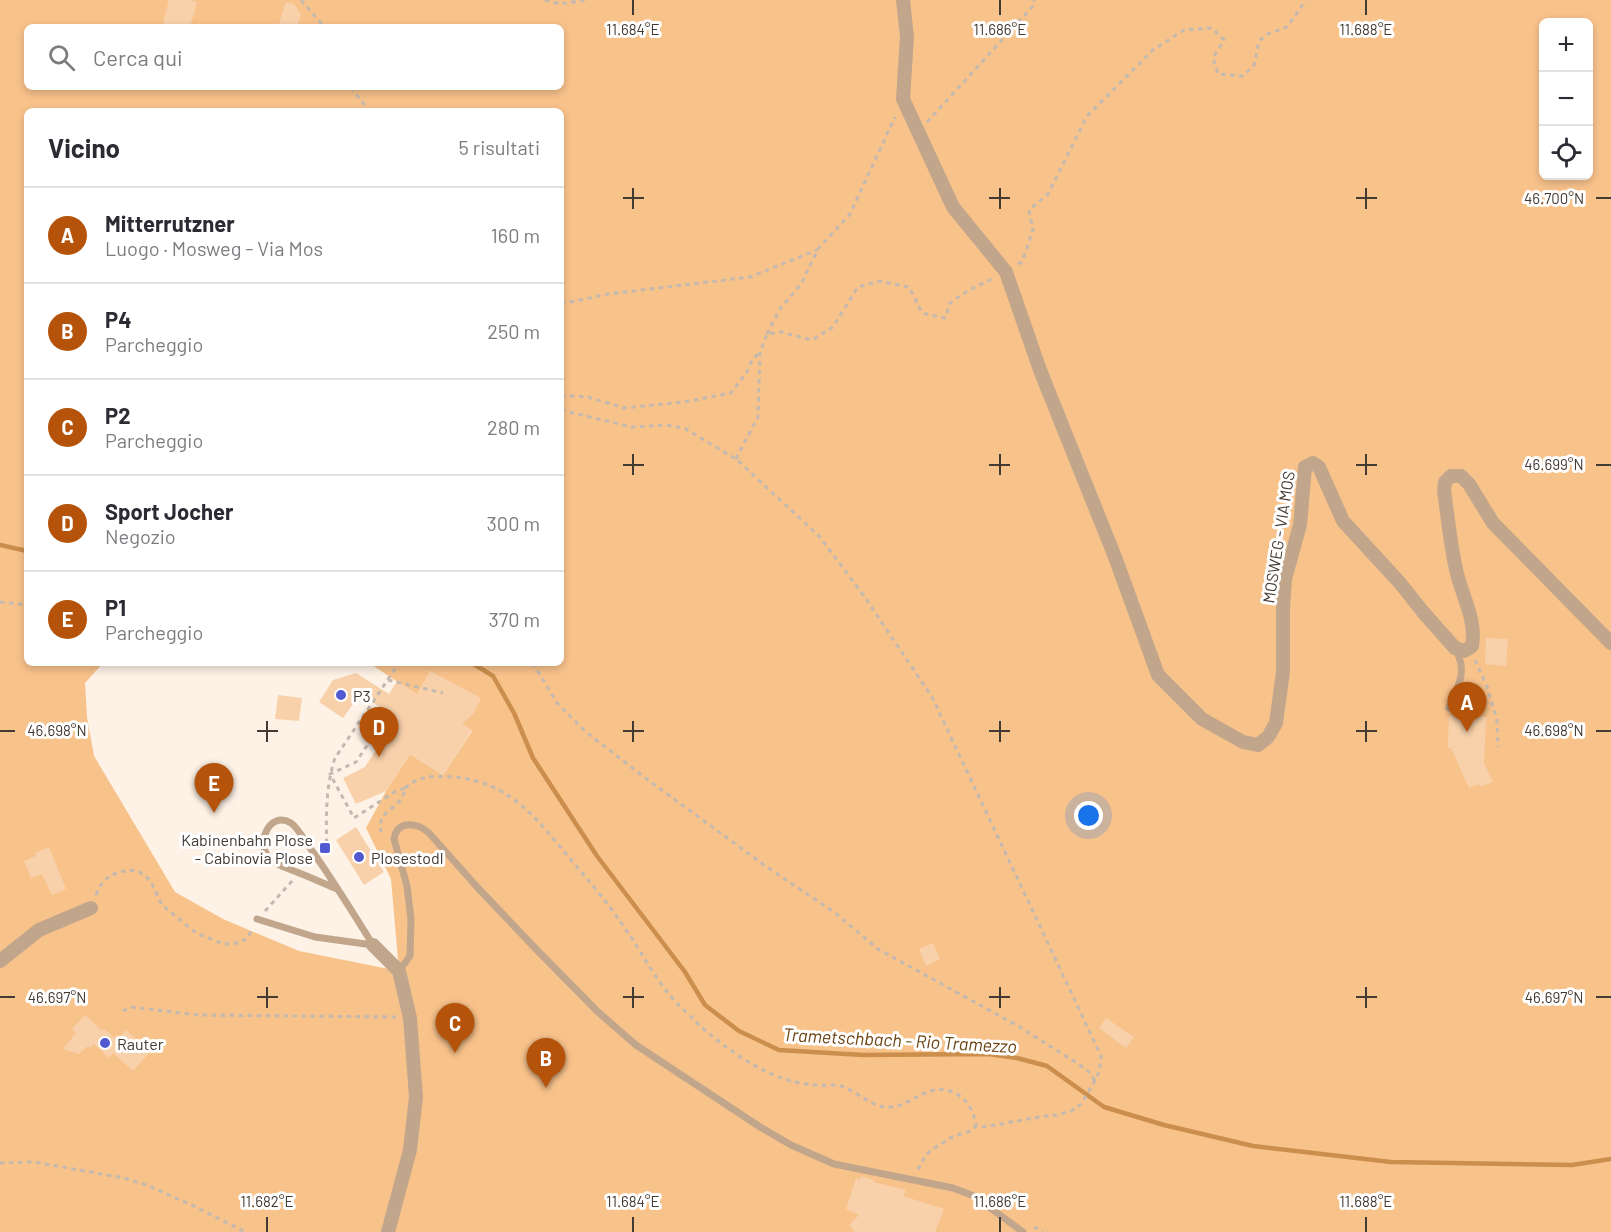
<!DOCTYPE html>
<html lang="it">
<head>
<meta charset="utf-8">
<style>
	body { margin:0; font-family:Barlow,sans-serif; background:#f7f7f7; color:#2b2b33 }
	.controls { position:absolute; right:18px; top:18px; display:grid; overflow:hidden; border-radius:9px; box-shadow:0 3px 9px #0003 }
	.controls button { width:54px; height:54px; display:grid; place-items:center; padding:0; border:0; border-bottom:2px solid #e1e1e2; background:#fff; color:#2b2b33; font:30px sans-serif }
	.you { position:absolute; left:1089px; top:816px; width:21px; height:21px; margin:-15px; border:4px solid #fff; border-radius:50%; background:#1a73e8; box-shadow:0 0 0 9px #1a73e833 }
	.badge { display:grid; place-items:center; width:39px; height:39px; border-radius:50%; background:#b45309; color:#fff; font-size:20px; font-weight:700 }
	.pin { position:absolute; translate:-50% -50px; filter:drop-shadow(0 2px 3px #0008) }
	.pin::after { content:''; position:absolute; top:32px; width:21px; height:18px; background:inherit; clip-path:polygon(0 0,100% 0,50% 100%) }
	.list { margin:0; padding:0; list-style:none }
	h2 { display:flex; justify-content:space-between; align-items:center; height:78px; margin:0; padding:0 24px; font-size:26px }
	h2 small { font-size:20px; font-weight:400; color:#7c7c81 }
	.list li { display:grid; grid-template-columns:39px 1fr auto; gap:18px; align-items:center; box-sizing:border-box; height:96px; padding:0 24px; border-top:2px solid #e1e1e2 }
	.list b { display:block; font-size:22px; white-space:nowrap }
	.list p { margin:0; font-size:20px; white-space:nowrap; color:#7c7c81 }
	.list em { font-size:20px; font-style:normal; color:#7c7c81 }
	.icon { flex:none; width:33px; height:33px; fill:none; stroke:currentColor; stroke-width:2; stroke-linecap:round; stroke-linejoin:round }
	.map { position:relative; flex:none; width:1611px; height:1232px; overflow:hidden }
	.search { position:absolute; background:#fff; box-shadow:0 3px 9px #0003; left:24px; top:24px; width:540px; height:66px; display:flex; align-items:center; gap:15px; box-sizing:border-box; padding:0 21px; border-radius:9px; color:#7c7c81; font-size:22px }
	.panel { position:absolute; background:#fff; box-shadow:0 3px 9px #0003; left:24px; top:108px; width:540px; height:558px; border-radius:9px }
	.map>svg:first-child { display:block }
	.green { fill:#f8c28b; fill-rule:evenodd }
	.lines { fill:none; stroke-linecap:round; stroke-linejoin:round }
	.stream { stroke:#cb8e4c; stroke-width:4.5 }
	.building { fill:#f8d1ab }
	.path { stroke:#c4b9af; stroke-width:3; stroke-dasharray:4.5 4.5; stroke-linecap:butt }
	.lane { stroke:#c2a68b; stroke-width:7 }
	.street { stroke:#c2a68b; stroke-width:14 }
	.ticks { fill:none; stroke:#423a33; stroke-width:2 }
	.poi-dot { fill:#5258cf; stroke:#fff; stroke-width:2 }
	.labels { text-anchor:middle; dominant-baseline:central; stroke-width:6; stroke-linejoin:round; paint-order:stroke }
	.street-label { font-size:16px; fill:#423a33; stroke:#fff }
	.poi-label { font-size:16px; fill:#423a33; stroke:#fff; text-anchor:start }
	.water-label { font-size:18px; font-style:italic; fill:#6b4210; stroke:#fff }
	.ticks-label { font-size:15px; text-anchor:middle; fill:#423a33; stroke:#fff; stroke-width:6; stroke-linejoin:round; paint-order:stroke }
</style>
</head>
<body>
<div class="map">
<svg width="1611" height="1232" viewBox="0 0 1611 1232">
	<rect width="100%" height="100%" fill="#fef2e6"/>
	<path class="green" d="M0,0H1611V1232H0ZM1544,22H1588V176H1544ZM27,27H561V87H27ZM27,111H561V663H369L472,731L443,775L410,754L386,791L366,828L391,879L399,971L299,951L223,919L175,892L94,756L87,717L85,683L103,663H27Z"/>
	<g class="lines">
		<g class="stream">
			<polyline points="0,545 27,551"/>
			<polyline points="472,663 493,676 514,713 533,758 597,856 685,972 705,1005 739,1031 779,1050 863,1055 988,1054 1017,1058 1047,1066 1104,1107 1164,1125 1253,1146 1391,1162 1572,1165 1611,1159"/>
		</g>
	</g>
	<g class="building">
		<polygon points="169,0 189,0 197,2 190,27 177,27 163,23"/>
		<polygon points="286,2 294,4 301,14 297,27 278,27"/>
		<polygon points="1486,638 1508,639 1506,666 1485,664"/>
		<polygon points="430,671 481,698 474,713 462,724 472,730 443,775 410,754 386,791 356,804 343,778 365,767 380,744 364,733 380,707 360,694 343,718 319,702 333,680 356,673 389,694 397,681 417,694"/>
		<polygon points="278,695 302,698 299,721 275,719"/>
		<polygon points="1449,716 1486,717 1484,763 1493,782 1480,787 1479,784 1469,788 1451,748 1448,748"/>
		<polygon points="356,827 384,872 364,885 336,840"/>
		<polygon points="49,847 66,889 52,895 42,874 31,878 24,861 36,856 35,853"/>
		<polygon points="933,943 940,959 926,966 919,949"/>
		<polygon points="85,1015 102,1031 104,1029 117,1040 126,1030 150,1052 133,1071 113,1053 109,1058 94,1044 90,1048 88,1046 79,1054 63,1049 76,1033 72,1029"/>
		<polygon points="1106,1018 1134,1037 1126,1048 1099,1028"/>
		<polygon points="861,1176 874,1180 873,1182 906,1190 903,1196 944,1209 935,1232 855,1232 849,1225 859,1215 846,1209 856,1178 860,1180"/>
	</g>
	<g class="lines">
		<g class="path">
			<polyline points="301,0 321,23 323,27"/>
			<polyline points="545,0 560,4 585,0"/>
			<polyline points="351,87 369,111"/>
			<polyline points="927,122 1034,5 1034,0"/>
			<polyline points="1018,264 1022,262 1033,230 1029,210 1048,194 1087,116 1153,50 1184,30 1212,28 1224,40 1213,58 1218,74 1243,76 1254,65 1259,41 1268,34 1287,27 1306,0"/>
			<polyline points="561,304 608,294 750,277 817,250"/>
			<polyline points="767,334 780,309 801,284 818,249 850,214 895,117"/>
			<polyline points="561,395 588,397 624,408 684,402 731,393 747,372 752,360 760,352"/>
			<path d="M561,410L632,427L665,425L684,428L736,459L819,536L864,596L932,697L1101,1056L1100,1069L1095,1081L1081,1104L1071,1111L1057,1115L1045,1116L984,1127L976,1126C970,1134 959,1133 950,1138C943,1143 933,1148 927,1154C922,1160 922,1165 917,1170"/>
			<polyline points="736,459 758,417 760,352 767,334 781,332 812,340 833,327 858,287 879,281 909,287 922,313 945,318 950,303 969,290 994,278"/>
			<polyline points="0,602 27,605"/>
			<polyline points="1475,660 1488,689 1497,721 1498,747"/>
			<polyline points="533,663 557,703 586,732 648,780 767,867 834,912 878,949 1018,1026 1080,1065 1089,1072 1095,1081"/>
			<polyline points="388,680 443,693"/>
			<path d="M372,738L356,762L330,774L354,818L396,791L405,788C405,790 403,796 402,798C391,813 375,813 382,836"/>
			<path d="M405,788C421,775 433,776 452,777C510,781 537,819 571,860C589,881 607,902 622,924C640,949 653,976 673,999C681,1008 691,1016 699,1025C724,1047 759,1073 792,1081C800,1083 810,1085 819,1085C826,1086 835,1084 841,1086C858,1091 872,1109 891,1107C913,1105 925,1084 950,1091C965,1095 975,1112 976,1126"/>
			<path d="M327,852C326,821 325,788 335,758L399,663"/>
			<path d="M96,895C104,874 117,871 137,870L150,880L162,905L196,933L224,944L239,943L248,938L252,928"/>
			<polyline points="265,911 293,880"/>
			<polyline points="123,1011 131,1007 198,1015 396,1017"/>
			<polyline points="0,1163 34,1162 124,1178 149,1186 196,1207 245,1232"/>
			<polyline points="1034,1227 1043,1232"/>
		</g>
		<g class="lane">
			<path d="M1449,708C1458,685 1468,673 1456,650"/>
			<path d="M337,889C325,884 312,878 299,873C290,869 278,866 270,859C255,844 269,810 291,823C298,828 303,838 308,845C331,877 352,911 373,945"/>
			<polyline points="257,919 315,937 373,945"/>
			<path d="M399,971L410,956L411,919L407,886L394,839C397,819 418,823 429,833L478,888L536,949L598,1012L636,1045L760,1127L791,1145L834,1164L953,1188L974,1196L1023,1232"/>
		</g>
		<g class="street">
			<path d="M903,0L907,37L903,99L953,207L1006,272L1040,370L1115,557L1158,675L1202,719L1243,742L1258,745L1268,737L1276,723L1283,672V609L1285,579L1300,525L1305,467L1313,463L1319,467L1343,521L1400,583L1423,612L1455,648L1464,651L1472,646C1477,619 1461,595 1456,569C1450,543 1448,517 1444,491L1445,482L1451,476H1461L1469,484L1493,523L1611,643"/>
			<polyline points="373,945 399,971 410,1018 416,1097 410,1150 388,1232"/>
			<polyline points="0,961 39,930 91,908"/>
		</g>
	</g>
	<path class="ticks" d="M633,0V15M1000,0V15M1366,0V15M633,188V209M1000,188V209M1366,188V209M623,198H644M989,198H1010M1356,198H1377M1596,198H1611M633,454V475M1000,454V475M1366,454V475M623,465H644M989,465H1010M1356,465H1377M1596,465H1611M267,721V742M633,721V742M1000,721V742M1366,721V742M0,731H15M257,731H278M623,731H644M989,731H1010M1356,731H1377M1596,731H1611M267,987V1008M633,987V1008M1000,987V1008M1366,987V1008M0,997H15M257,997H278M623,997H644M989,997H1010M1356,997H1377M1596,997H1611M267,1217V1232M633,1217V1232M1000,1217V1232M1366,1217V1232"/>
	<g class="poi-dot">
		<circle cx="341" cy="695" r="6"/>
		<rect x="319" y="842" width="12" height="12" rx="3"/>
		<circle cx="359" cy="857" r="6"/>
		<circle cx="105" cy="1043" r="6"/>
	</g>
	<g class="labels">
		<g class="street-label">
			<text transform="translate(1278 537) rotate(-81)">MOSWEG - VIA MOS</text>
		</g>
		<g class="poi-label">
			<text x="353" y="695">P3</text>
			<text x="313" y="839" text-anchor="end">Kabinenbahn Plose<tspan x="313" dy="18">- Cabinovia Plose</tspan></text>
			<text x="371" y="857">Plosestodl</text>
			<text x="117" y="1043">Rauter</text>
		</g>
		<g class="water-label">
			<text transform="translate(900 1040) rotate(3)">Trametschbach - Rio Tramezzo</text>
		</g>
	</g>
	<g class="ticks-label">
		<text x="633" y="35">11.684°E</text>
		<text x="1000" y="35">11.686°E</text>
		<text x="1366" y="35">11.688°E</text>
		<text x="1554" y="204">46.700°N</text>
		<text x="1554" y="470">46.699°N</text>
		<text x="57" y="736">46.698°N</text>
		<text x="1554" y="736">46.698°N</text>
		<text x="57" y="1003">46.697°N</text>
		<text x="1554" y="1003">46.697°N</text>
		<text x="267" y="1207">11.682°E</text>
		<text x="633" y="1207">11.684°E</text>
		<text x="1000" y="1207">11.686°E</text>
		<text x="1366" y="1207">11.688°E</text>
	</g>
</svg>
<div class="controls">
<button>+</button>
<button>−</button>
<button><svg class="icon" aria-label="locate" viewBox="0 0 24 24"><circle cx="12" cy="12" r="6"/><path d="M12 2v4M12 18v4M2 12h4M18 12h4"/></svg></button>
</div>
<div class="you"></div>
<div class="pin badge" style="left:1467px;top:732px">A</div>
<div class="pin badge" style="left:546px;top:1088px">B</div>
<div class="pin badge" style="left:455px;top:1053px">C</div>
<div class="pin badge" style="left:379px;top:757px">D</div>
<div class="pin badge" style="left:214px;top:813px">E</div>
<div class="search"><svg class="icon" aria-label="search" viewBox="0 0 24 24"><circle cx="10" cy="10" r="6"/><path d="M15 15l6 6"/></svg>Cerca qui</div>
<section class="panel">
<h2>Vicino<small>5 risultati</small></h2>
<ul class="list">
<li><span class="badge">A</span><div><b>Mitterrutzner</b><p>Luogo · Mosweg - Via Mos</p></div><em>160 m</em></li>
<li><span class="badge">B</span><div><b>P4</b><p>Parcheggio</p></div><em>250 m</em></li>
<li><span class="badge">C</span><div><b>P2</b><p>Parcheggio</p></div><em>280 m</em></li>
<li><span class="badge">D</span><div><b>Sport Jocher</b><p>Negozio</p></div><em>300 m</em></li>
<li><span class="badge">E</span><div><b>P1</b><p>Parcheggio</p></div><em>370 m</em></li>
</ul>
</section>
</div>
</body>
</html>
